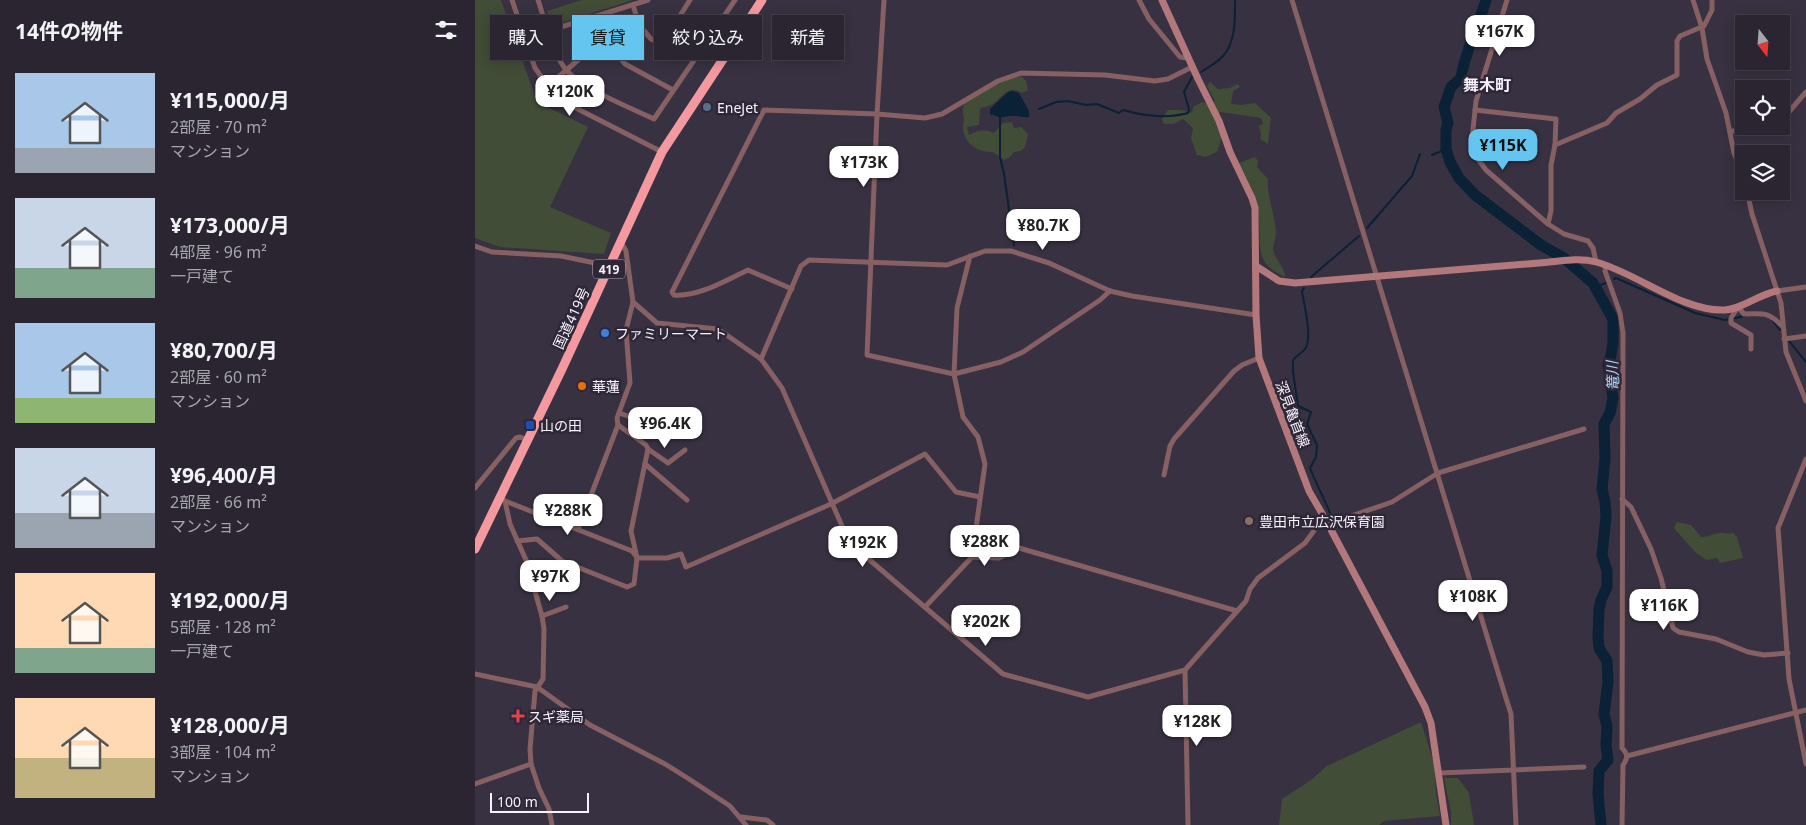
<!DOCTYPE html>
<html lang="ja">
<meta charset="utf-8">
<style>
:root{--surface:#2a2531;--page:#322d39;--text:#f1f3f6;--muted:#a5a5ab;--line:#46424d;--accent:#64c5ee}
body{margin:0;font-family:"Noto Sans","Noto Sans JP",sans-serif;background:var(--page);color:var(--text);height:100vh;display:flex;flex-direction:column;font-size:19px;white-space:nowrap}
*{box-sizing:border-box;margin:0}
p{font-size:16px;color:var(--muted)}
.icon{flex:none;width:28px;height:28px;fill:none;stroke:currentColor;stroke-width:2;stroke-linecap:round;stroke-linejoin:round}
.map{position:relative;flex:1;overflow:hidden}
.panel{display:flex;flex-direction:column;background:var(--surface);width:475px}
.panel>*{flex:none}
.top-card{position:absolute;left:15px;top:15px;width:475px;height:45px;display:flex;gap:10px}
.needle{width:32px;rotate:163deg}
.buttons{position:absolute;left:1260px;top:15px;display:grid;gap:10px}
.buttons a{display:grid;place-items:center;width:55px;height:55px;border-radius:0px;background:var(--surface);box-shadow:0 2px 12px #0003,0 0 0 1px var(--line);font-size:25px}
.scale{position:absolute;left:15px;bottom:12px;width:99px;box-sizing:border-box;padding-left:5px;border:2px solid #f6f1fc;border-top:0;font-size:14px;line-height:18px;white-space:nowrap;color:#f6f1fc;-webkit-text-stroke:4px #2e2737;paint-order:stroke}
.price{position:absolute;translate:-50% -42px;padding:0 11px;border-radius:10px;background:#fff;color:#222;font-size:16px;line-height:32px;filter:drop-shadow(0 1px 2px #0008)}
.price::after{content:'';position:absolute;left:50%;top:30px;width:15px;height:11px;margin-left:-8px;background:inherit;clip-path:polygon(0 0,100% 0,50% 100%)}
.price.selected{background:var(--accent);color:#111}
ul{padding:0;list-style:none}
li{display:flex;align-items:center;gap:15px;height:125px;padding:0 15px}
li span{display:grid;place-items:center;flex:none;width:140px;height:100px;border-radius:0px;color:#555}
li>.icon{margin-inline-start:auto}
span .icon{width:60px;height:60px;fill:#fffc;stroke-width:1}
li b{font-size:21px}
h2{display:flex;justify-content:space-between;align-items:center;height:60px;padding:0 15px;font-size:21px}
.chip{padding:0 18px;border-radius:0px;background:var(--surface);box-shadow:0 2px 12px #0003,0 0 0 1px var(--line);font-size:18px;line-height:45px}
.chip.selected{background:var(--accent);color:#111}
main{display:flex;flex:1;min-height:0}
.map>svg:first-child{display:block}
</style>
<main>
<section class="panel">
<h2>14件の物件<svg class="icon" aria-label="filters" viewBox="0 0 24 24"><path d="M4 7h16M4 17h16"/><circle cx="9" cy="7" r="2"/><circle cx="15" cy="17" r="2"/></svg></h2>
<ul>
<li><span style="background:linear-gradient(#a9c7e8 75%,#9aa5b1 0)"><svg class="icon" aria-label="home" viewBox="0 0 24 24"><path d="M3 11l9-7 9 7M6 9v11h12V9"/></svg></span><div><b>¥115,000/月</b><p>2部屋 · 70 m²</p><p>マンション</p></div></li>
<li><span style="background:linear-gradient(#c9d6e8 70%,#7fa58c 0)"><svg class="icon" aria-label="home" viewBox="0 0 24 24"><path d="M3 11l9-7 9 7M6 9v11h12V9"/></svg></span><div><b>¥173,000/月</b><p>4部屋 · 96 m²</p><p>一戸建て</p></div></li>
<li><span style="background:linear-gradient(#a9c7e8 75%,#8fb573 0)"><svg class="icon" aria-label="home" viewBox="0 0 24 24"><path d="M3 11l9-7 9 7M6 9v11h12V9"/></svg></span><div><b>¥80,700/月</b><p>2部屋 · 60 m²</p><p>マンション</p></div></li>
<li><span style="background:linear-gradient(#c9d6e8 65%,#9aa5b1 0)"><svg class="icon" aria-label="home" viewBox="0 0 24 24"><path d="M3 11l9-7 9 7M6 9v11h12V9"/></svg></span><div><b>¥96,400/月</b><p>2部屋 · 66 m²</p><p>マンション</p></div></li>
<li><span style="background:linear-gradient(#ffd9b3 75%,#7fa58c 0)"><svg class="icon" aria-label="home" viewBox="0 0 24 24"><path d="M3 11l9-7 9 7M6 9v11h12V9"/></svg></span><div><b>¥192,000/月</b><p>5部屋 · 128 m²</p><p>一戸建て</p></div></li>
<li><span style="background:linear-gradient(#ffd9b3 60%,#c2b280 0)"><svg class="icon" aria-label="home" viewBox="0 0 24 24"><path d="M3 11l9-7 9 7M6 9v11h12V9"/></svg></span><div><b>¥128,000/月</b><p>3部屋 · 104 m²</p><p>マンション</p></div></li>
</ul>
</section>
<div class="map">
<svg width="1331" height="825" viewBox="0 0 1331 825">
<rect width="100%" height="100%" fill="#383141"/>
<g fill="#414d37">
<path d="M0,0H26L62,102L113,127L75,207L136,233L129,254L25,247L0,238Z"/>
<path d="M107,0H158L76,26L72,11Z"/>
<path d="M546,76L551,81L553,90L547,93C531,83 526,101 514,106C511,107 508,107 505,108L504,125L492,127L494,135C503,130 510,129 519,133L528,123L537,122L539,128L546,127L553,134L550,147L546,151L539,152L535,157L529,160L518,152C503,153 488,143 488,127C488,124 489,122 489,119C488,113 487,110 489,104L527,81Z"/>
<path d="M735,82L743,89L755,88L763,84L765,87L758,91L756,104L766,105L780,103L796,118L793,144L785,139L786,135L784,126L788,124L786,118L746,112L740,115L747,137L742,152L731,157L722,155L716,138L718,128L708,119L698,124H689L687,119L693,110H706L717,113L718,107L727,102L732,104L740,101L732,86Z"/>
<path d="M780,157L783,161L782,167L793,179C791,194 801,217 801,234C801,239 798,244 798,249C800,260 810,267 810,277C775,262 788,240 783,210C781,193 771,178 764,163Z"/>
<path d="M1202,522L1216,525L1226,537C1233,537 1238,534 1244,533C1249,532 1253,535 1258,533L1262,537L1268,558L1245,563L1242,558L1231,560L1220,552L1199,528Z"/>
<path d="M946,722L959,763L961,793L965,816L909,821L904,825H804L807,799L836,780L852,766Z"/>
<path d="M969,778H983L994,793L999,825H976V812Z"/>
</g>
<path fill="#0a2136" d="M538,91L544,93L554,111V117C550,118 546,116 541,116C530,114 531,121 515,114V109L533,92Z"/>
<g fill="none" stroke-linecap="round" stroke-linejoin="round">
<g stroke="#0a2136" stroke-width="2">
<path d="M726,72C734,67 743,62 749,55C761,40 760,18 760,0"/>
<path d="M564,109L581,102L593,101L611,105L622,104L644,113L648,110C669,116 691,119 713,113L714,109L709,92L717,77"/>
<path d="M525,116V157L529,174L539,245"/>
<path d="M957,155L971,149"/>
<path d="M892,228L937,176L945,154"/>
<path d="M836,277L884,236"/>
<path d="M1139,279L1141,278L1220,313L1250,320L1270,316"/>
<path d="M1118,283L1125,285L1131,283"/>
<path d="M829,288L827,291C829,306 838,337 830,349C826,354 821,356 818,360V372L823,406L836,412L832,424L842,445L841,457L835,468C841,484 850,499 856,516"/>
<path d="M1297,320L1305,330"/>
<path d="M1314,341L1331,362"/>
</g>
<path stroke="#0a2136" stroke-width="11" d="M1011,0C1003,27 990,51 986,78L976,87L969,107L973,123L971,130V149L975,162L984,178L1000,195L1066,245L1089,258L1118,283L1138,319V343L1135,361L1133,364L1138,398L1135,413L1129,424L1130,459L1127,489L1130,502L1131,517L1127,555L1132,571V587L1126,600L1124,609L1123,637L1124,648L1132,661L1133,682L1129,714L1132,726L1131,745L1133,760L1124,771L1123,794L1126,825"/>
<g stroke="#866062" stroke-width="5">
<path d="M37,0L60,68L73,86L91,103L187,152"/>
<path d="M63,0C71,23 76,52 92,71C108,89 156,108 179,119L260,0"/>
<path d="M409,0L402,114L392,355L479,374L526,362L548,352L625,300L635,291"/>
<path d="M664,0L674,19L705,57L713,58"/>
<path d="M817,0L1030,695L1036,714L1041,825"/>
<path d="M1032,0L1001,101L997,139L1000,155L1011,170L1073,224L1089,234L1113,241L1118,248L1121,262"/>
<path d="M1218,0L1227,28L1232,59L1251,113L1259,153L1269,177"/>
<path d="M158,5L164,25L176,39L219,60"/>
<path d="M123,16L132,42L150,64L198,90"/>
<path d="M73,31L173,0"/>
<path d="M187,44L215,0"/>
<path d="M73,86L110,54L132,42"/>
<path d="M1000,110L1081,119L1080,145L1076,165V211L1073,224"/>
<path d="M1306,119L1313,113L1331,92"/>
<path d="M1255,132L1277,126"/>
<path d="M1080,145L1132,123L1141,113L1165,99L1182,85L1202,75V41L1205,36L1229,26L1237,10V0"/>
<path d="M1272,191L1277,214L1306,303L1311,352L1331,401"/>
<path d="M0,246L17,252L86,256L135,266"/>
<path d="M1131,266L1130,271L1145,313L1148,333L1147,748C1153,754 1153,758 1148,765L1147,825"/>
<path d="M317,289L273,270C251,280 224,297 199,295L197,292L289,110L402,114L450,118L467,114L523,81L546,73L630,75L680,81L693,79L717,67"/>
<path d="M1302,291L1331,287"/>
<path d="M158,302L182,323L243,329L286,359L307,388L370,533L383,550L528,674L613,697L710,670L771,601L775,589L783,578L830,543L849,517"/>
<path d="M1309,339L1331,336"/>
<path d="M1276,349V335L1256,323V318L1263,307L1269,314C1288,314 1292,311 1306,325"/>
<path d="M286,359L326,266L334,260L472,265L510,251H536L574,263L635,291L657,296L781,315"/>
<path d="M144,413L168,421L193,414"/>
<path d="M173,449L193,463L210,450"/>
<path d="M1331,459L1303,528L1314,679L1331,764"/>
<path d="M170,464L212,500"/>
<path d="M689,475L695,446L699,439L759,371L767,365L784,358"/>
<path d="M0,488L41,438L45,437L52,440"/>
<path d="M25,497L30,501L35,524L51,560L67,616L69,629L68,679L60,691L55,749L56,764L64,788L74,809L77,825"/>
<path d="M1147,499L1156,507L1176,549L1186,578L1198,628L1204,632L1241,639L1273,652L1289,655L1313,653"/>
<path d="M30,501L157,551L161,556"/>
<path d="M853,524L917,502L963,473L1109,429"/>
<path d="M103,529L143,425"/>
<path d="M42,541L62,539L87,561L152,587L159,584L162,558L156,531L173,449L171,445L143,425L142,418L155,383L151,330L158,302L151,251L146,242"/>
<path d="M497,557L524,558L544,548L762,611"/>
<path d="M162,558H192L206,554L211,567L356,504L450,454L481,492L505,497"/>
<path d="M450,607L497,557L510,464L503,437L488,417L479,374L482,308L495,256"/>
<path d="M67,616L91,607"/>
<path d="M710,670L713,825"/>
<path d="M0,674L62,687L115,725L190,764L214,779L255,806L271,825"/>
<path d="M1152,756L1331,710"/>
<path d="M964,773L1109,767"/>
<path d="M0,784L56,764"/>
<path d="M266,817L292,820L298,825"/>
</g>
<g stroke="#b3787c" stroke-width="7">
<path d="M687,0L723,79L744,121L755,152L777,198L780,208L781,315L784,358L834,491L853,524L950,707L956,723L971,825"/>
<path d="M781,266L804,281L820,283L1064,263C1082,262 1103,257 1121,262C1162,273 1206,311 1249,310C1266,310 1284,294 1302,291"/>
</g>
<path stroke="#f599a0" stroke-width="9" d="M0,549L87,369L187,152L287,0"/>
</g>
<circle fill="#5c6f8a" stroke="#2e2737" stroke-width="2" cx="232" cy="107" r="5"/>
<circle fill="#3f7fe0" stroke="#2e2737" stroke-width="2" cx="130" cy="333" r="5"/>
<circle fill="#e8710a" stroke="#2e2737" stroke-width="2" cx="107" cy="386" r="5"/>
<rect fill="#1a4fb4" stroke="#2e2737" stroke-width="2" x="50" y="420" width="10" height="10" rx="2.5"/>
<circle fill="#8d6e63" stroke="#2e2737" stroke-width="2" cx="774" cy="521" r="5"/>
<path fill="#e0444e" stroke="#2e2737" stroke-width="2" d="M40.5 708.5h5v5h5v5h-5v5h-5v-5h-5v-5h5z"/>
<g text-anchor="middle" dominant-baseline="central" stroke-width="5" stroke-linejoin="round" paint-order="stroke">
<rect fill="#2e2737" stroke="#bab4c1" stroke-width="1" x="118" y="259.5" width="32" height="19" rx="4"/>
<g font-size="12" font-weight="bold" fill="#f6f1fc">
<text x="134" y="269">419</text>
</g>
<g font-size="14" fill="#f6f1fc" stroke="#2e2737" text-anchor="start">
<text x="242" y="107">EneJet</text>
<text x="140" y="333">ファミリーマート</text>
<text x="117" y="386">華蓮</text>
<text x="65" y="425">山の田</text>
<text x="784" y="521">豊田市立広沢保育園</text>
<text x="53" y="716">スギ薬局</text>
</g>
<g font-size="14" fill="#f6f1fc" stroke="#2e2737">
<text transform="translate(96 318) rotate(-65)">国道419号</text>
<text transform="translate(818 414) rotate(69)">深見亀首線</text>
</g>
<g font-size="15" font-style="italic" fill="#b0d3f9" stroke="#2e2737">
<text transform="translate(1137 376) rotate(-92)">篭川</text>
</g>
<g font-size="16" font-weight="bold" fill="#f6f1fc" stroke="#2e2737">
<text x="1012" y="85">舞木町</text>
</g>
</g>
</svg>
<div class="buttons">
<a><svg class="needle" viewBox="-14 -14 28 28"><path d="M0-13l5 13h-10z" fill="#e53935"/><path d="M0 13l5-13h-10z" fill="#a5a5ab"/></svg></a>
<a><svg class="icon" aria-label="locate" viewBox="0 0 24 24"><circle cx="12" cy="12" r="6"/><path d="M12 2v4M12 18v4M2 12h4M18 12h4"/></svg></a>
<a><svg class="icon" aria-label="layers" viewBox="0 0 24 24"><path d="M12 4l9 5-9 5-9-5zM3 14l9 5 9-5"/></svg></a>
</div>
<div class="scale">100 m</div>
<b class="price" style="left:1025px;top:57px">¥167K</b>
<b class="price" style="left:95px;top:117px">¥120K</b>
<b class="price selected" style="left:1028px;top:171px">¥115K</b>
<b class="price" style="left:389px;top:188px">¥173K</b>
<b class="price" style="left:568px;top:251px">¥80.7K</b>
<b class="price" style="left:190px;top:449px">¥96.4K</b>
<b class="price" style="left:93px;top:536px">¥288K</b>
<b class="price" style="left:510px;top:567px">¥288K</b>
<b class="price" style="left:388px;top:568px">¥192K</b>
<b class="price" style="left:75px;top:602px">¥97K</b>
<b class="price" style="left:998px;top:622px">¥108K</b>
<b class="price" style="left:1189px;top:631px">¥116K</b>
<b class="price" style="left:511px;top:647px">¥202K</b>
<b class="price" style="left:722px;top:747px">¥128K</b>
<div class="top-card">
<a class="chip">購入</a>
<a class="chip selected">賃貸</a>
<a class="chip">絞り込み</a>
<a class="chip">新着</a>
</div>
</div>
</main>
